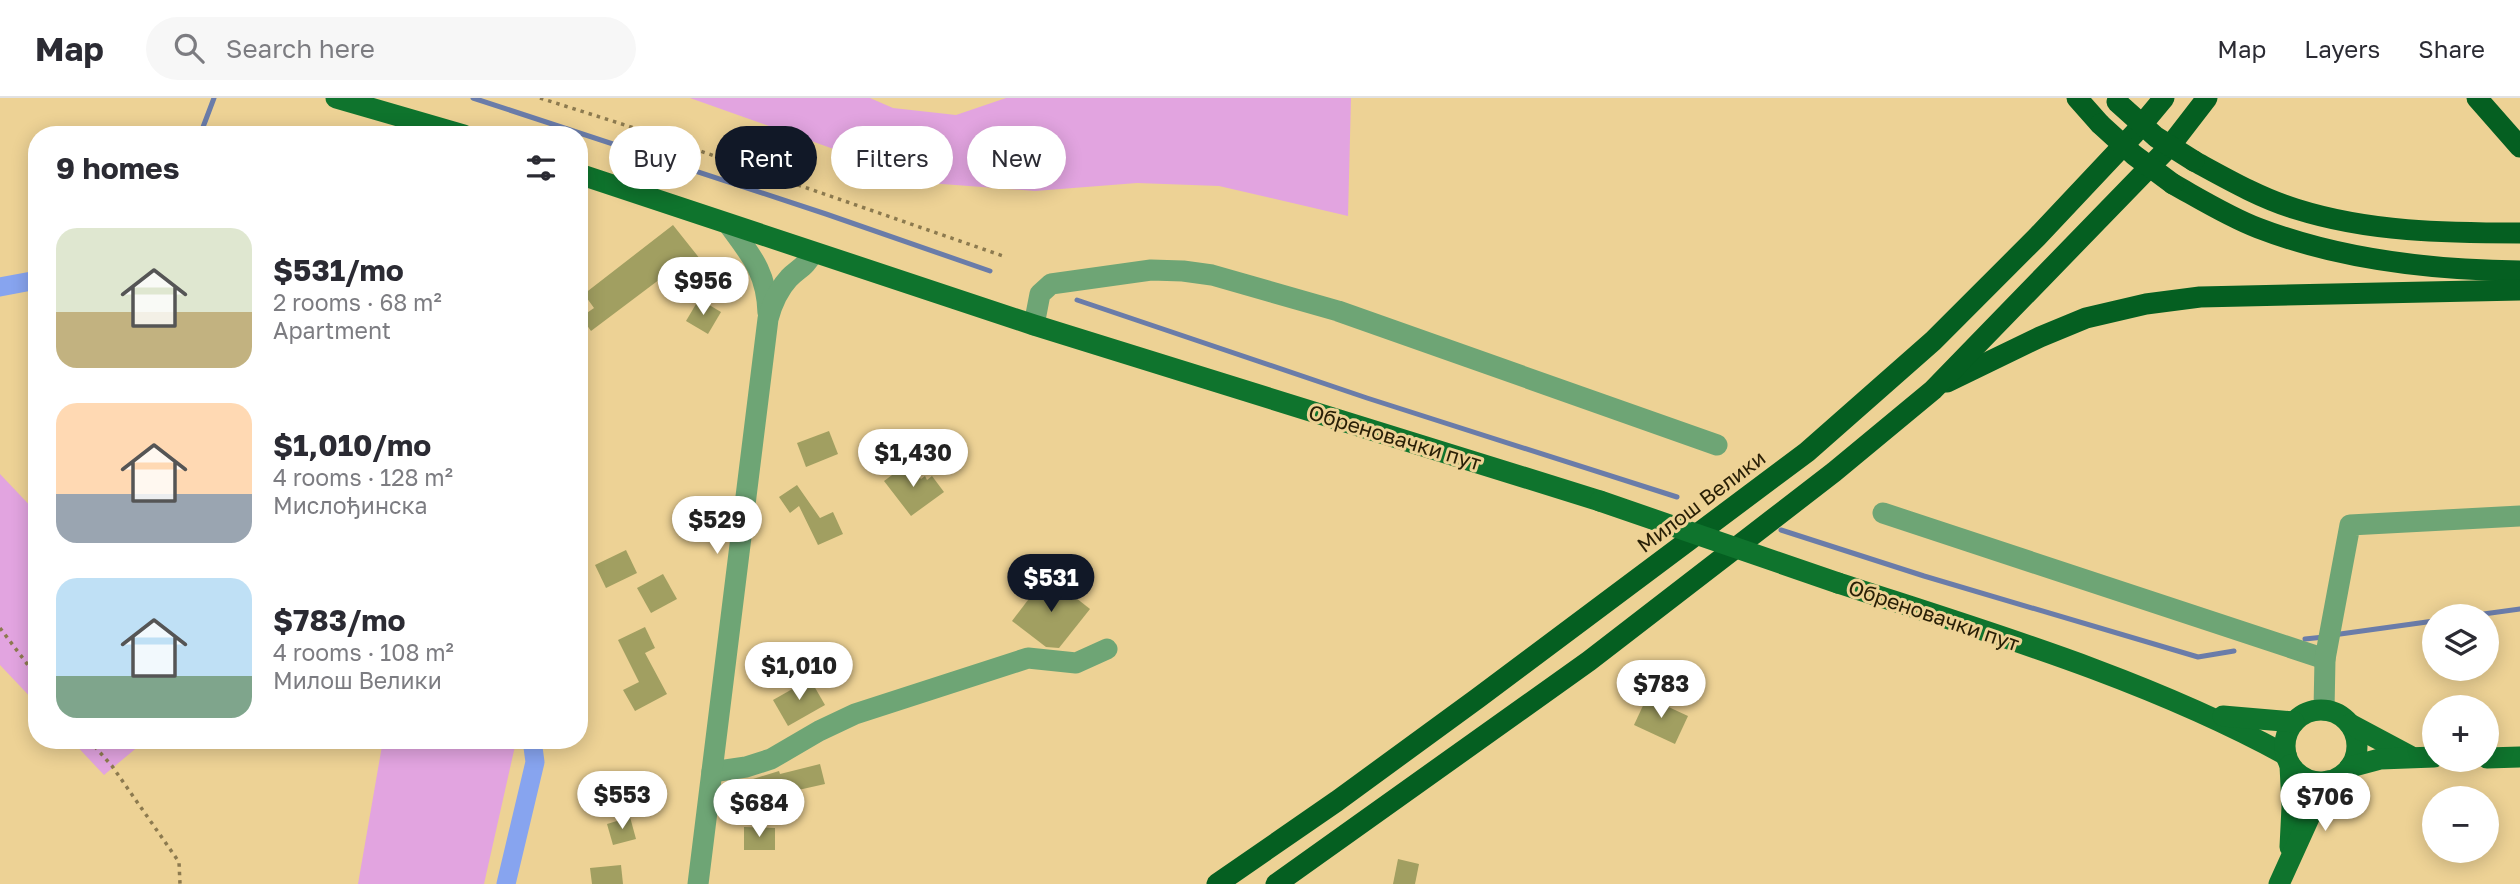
<!DOCTYPE html>
<meta charset="utf-8">
<style>
:root{--surface:#fff;--page:#f7f7f7;--text:#2b2b33;--muted:#7c7c81;--line:#e1e1e2;--accent:#111827}
body{margin:0;font-family:"Golos Text",sans-serif;background:var(--page);color:var(--text);height:100vh;display:flex;flex-direction:column;font-size:26px;white-space:nowrap}
*{box-sizing:border-box;margin:0}
p{font-size:23px;color:var(--muted)}
.icon{flex:none;width:38px;height:38px;fill:none;stroke:currentColor;stroke-width:2;stroke-linecap:round;stroke-linejoin:round}
.map{position:relative;flex:1;overflow:hidden}
.side{position:absolute;left:28px;top:28px;width:560px;height:623px;display:flex;flex-direction:column;background:var(--surface);border-radius:28px;box-shadow:0 4px 18px #0003}
.side>*{flex:none}
.guide{position:absolute;left:609px;top:28px;width:665px;height:63px;display:flex;gap:14px}
.buttons{position:absolute;left:2422px;top:506px;display:grid;gap:14px}
.buttons a{display:grid;place-items:center;width:77px;height:77px;border-radius:50%;background:var(--surface);box-shadow:0 4px 18px #0003;font-size:35px}
.price{position:absolute;translate:-50% -60px;padding:0 16px;border-radius:24px;background:#fff;color:#222;font-size:23px;line-height:46px;filter:drop-shadow(0 2px 4px #0008)}
.price::after{content:'';position:absolute;left:50%;top:42px;width:21px;height:16px;margin-left:-10px;background:inherit;clip-path:polygon(0 0,100% 0,50% 100%)}
.price.current{background:var(--accent);color:#fff}
ul{padding:0;list-style:none}
li{display:flex;align-items:center;gap:21px;height:175px;padding:0 28px}
li span{display:grid;place-items:center;flex:none;width:196px;height:140px;border-radius:21px;color:#555}
li>.icon{margin-inline-start:auto}
span .icon{width:84px;height:84px;fill:#fffc;stroke-width:1}
li b{font-size:30px}
h2{display:flex;justify-content:space-between;align-items:center;height:84px;padding:0 28px;font-size:30px}
.tag{padding:0 24px;border-radius:32px;background:var(--surface);box-shadow:0 4px 18px #0003;font-size:24px;line-height:63px}
.tag.current{background:var(--accent);color:#fff}
header{display:flex;align-items:center;gap:42px;box-sizing:border-box;height:98px;padding:0 35px;background:var(--surface);border-bottom:2px solid var(--line)}
header strong{font-size:33px}
nav{display:flex;gap:38px;margin-inline-start:auto;font-size:24px}
.search{width:490px;height:63px;background:var(--page);display:flex;align-items:center;gap:18px;box-sizing:border-box;padding:0 24px;border-radius:38px;color:var(--muted);font-size:26px}
.map>svg:first-child{display:block}
</style>
<header>
<strong>Map</strong>
<div class="search"><svg class="icon" aria-label="search" viewBox="0 0 24 24"><circle cx="10" cy="10" r="6"/><path d="M15 15l6 6"/></svg>Search here</div>
<nav><a>Map</a><a>Layers</a><a>Share</a></nav>
</header>
<div class="map">
<svg width="2520" height="786" viewBox="0 0 2520 786">
<rect width="100%" height="100%" fill="#edd295"/>
<g fill="#e2a4e0">
<path d="M690,0H870L893,10L956,17L1006,0H1351L1348,118L1219,88L1137,85L1035,93L929,85Z"/>
<path d="M0,376L37,415V606L0,567Z"/>
<path d="M71,642H146L104,677Z"/>
<path d="M383,642H513L515,648L484,786H358Z"/>
</g>
<g fill="none" stroke-linecap="round" stroke-linejoin="round">
<g stroke="#6a7ca9" stroke-width="5">
<path d="M473,0L826,116L990,173"/>
<path d="M200,37L214,0"/>
<path d="M1077,202L1367,300L1677,399"/>
<path d="M1781,432L1924,478L2198,559L2234,553"/>
<path d="M2469,518L2520,511"/>
<path d="M2333,537L2434,523"/>
<path d="M2305,541L2324,539"/>
</g>
<g stroke="#87a4ef" stroke-width="19">
<path d="M0,189L37,182"/>
<path d="M506,786L535,664L532,642"/>
</g>
</g>
<g fill="#a19f61">
<path d="M673,127L712,176L693,191L676,169L591,233L581,219L594,210L584,196Z"/>
<path d="M699,201L721,214L708,236L686,223Z"/>
<path d="M829,333L838,356L806,369L797,345Z"/>
<path d="M908,365L921,381L925,378L927,382L932,378L944,394L911,418L884,383Z"/>
<path d="M797,387L820,420L833,414L843,436L818,447L799,408L790,415L779,399Z"/>
<path d="M626,452L637,475L606,490L595,467Z"/>
<path d="M663,476L677,501L651,515L637,490Z"/>
<path d="M1047,477L1090,511L1059,550L1046,549L1012,523Z"/>
<path d="M645,529L655,550L645,555L667,596L635,613L623,592L639,584L618,542Z"/>
<path d="M810,581L825,607L788,628L773,602Z"/>
<path d="M1647,599L1688,618L1675,646L1634,627Z"/>
<path d="M820,666L825,686L785,695L786,698L760,705L753,681L779,673L780,676Z"/>
<path d="M630,719L636,741L613,747L607,726Z"/>
<path d="M744,729L775,730V752H744Z"/>
<path d="M1398,761L1419,766L1415,786H1393Z"/>
<path d="M621,767L623,786H592L590,770Z"/>
</g>
<g fill="none" stroke-linecap="round" stroke-linejoin="round">
<g stroke="#8c7a4f" stroke-width="3.5" stroke-dasharray="3.5 5" stroke-linecap="butt">
<path d="M540,0L628,28L1006,159"/>
<path d="M0,530L37,579"/>
<path d="M89,642L112,668L179,764L180,786"/>
</g>
<g stroke="#6ea575" stroke-width="21">
<path d="M729,127C751,157 767,175 768,215"/>
<path d="M1034,227L1040,196L1051,186L1151,172L1183,173L1212,177L1338,213L1717,347"/>
<path d="M1883,415L2325,561"/>
<path d="M2324,612L2325,561L2350,427L2520,418"/>
<path d="M712,674L746,669L771,661L819,633L855,616L1028,560L1076,565L1107,551"/>
<path d="M698,786L768,221C772,206 778,192 789,180C799,170 806,169 812,155"/>
</g>
<g stroke="#0f742d" stroke-width="21">
<path d="M336,0L464,37"/>
<path d="M579,76L1034,227L1600,403"/>
<path d="M1838,485C1988,534 2147,581 2286,657"/>
<circle cx="2321" cy="648" r="36"/>
<path d="M2223,618L2294,624"/>
<path d="M2350,626L2410,658"/>
<path d="M2487,660L2520,659"/>
<path d="M2350,669L2380,661L2434,659"/>
<path d="M2290,749L2292,709L2290,667"/>
<path d="M2279,786L2319,698L2328,683"/>
</g>
<g stroke="#055f21" stroke-width="21">
<path d="M2077,0L2100,26"/>
<path d="M2477,0L2520,49"/>
<path d="M2194,63C2227,81 2260,100 2296,111C2369,134 2445,135 2520,135"/>
<path d="M2173,86C2200,101 2229,119 2258,130C2341,162 2431,172 2520,173"/>
<path d="M1947,284L2040,239L2086,220L2146,206L2200,199L2520,192"/>
<path d="M1217,786L1337,703L1478,600L1807,354L1933,243L2037,139L2134,36L2164,0"/>
<path d="M1276,786L1589,563L1834,374L1933,292L2170,48L2207,0"/>
</g>
<path stroke="#0f742d" stroke-width="21" d="M1600,403L1838,485"/>
<g stroke="#055f21" stroke-width="21">
<path d="M2117,4L2156,39L2194,63"/>
<path d="M2100,26L2134,57L2173,86"/>
</g>
</g>
<g text-anchor="middle" dominant-baseline="central" stroke-width="6" stroke-linejoin="round" paint-order="stroke">
<g font-size="21" fill="#281f06" stroke="#edd295">
<text transform="translate(1395 339) rotate(17)">Обреновачки пут</text>
<text transform="translate(1701 403) rotate(-37)">Милош Велики</text>
<text transform="translate(1934 517) rotate(19)">Обреновачки пут</text>
</g>
</g>
</svg>
<div class="buttons">
<a><svg class="icon" aria-label="layers" viewBox="0 0 24 24"><path d="M12 4l9 5-9 5-9-5zM3 14l9 5 9-5"/></svg></a>
<a>+</a>
<a>−</a>
</div>
<b class="price" style="left:703px;top:219px">$956</b>
<b class="price" style="left:913px;top:391px">$1,430</b>
<b class="price" style="left:717px;top:458px">$529</b>
<b class="price current" style="left:1051px;top:516px">$531</b>
<b class="price" style="left:799px;top:604px">$1,010</b>
<b class="price" style="left:1661px;top:622px">$783</b>
<b class="price" style="left:622px;top:733px">$553</b>
<b class="price" style="left:2325px;top:735px">$706</b>
<b class="price" style="left:759px;top:741px">$684</b>
<div class="guide">
<a class="tag">Buy</a>
<a class="tag current">Rent</a>
<a class="tag">Filters</a>
<a class="tag">New</a>
</div>
<section class="side">
<h2>9 homes<svg class="icon" aria-label="filters" viewBox="0 0 24 24"><path d="M4 7h16M4 17h16"/><circle cx="9" cy="7" r="2"/><circle cx="15" cy="17" r="2"/></svg></h2>
<ul>
<li><span style="background:linear-gradient(#dfe7d0 60%,#c2b280 0)"><svg class="icon" aria-label="home" viewBox="0 0 24 24"><path d="M3 11l9-7 9 7M6 9v11h12V9"/></svg></span><div><b>$531/mo</b><p>2 rooms · 68 m²</p><p>Apartment</p></div></li>
<li><span style="background:linear-gradient(#ffd9b3 65%,#9aa5b1 0)"><svg class="icon" aria-label="home" viewBox="0 0 24 24"><path d="M3 11l9-7 9 7M6 9v11h12V9"/></svg></span><div><b>$1,010/mo</b><p>4 rooms · 128 m²</p><p>Мислођинска</p></div></li>
<li><span style="background:linear-gradient(#bfe0f5 70%,#7fa58c 0)"><svg class="icon" aria-label="home" viewBox="0 0 24 24"><path d="M3 11l9-7 9 7M6 9v11h12V9"/></svg></span><div><b>$783/mo</b><p>4 rooms · 108 m²</p><p>Милош Велики</p></div></li>
</ul>
</section>
</div>
